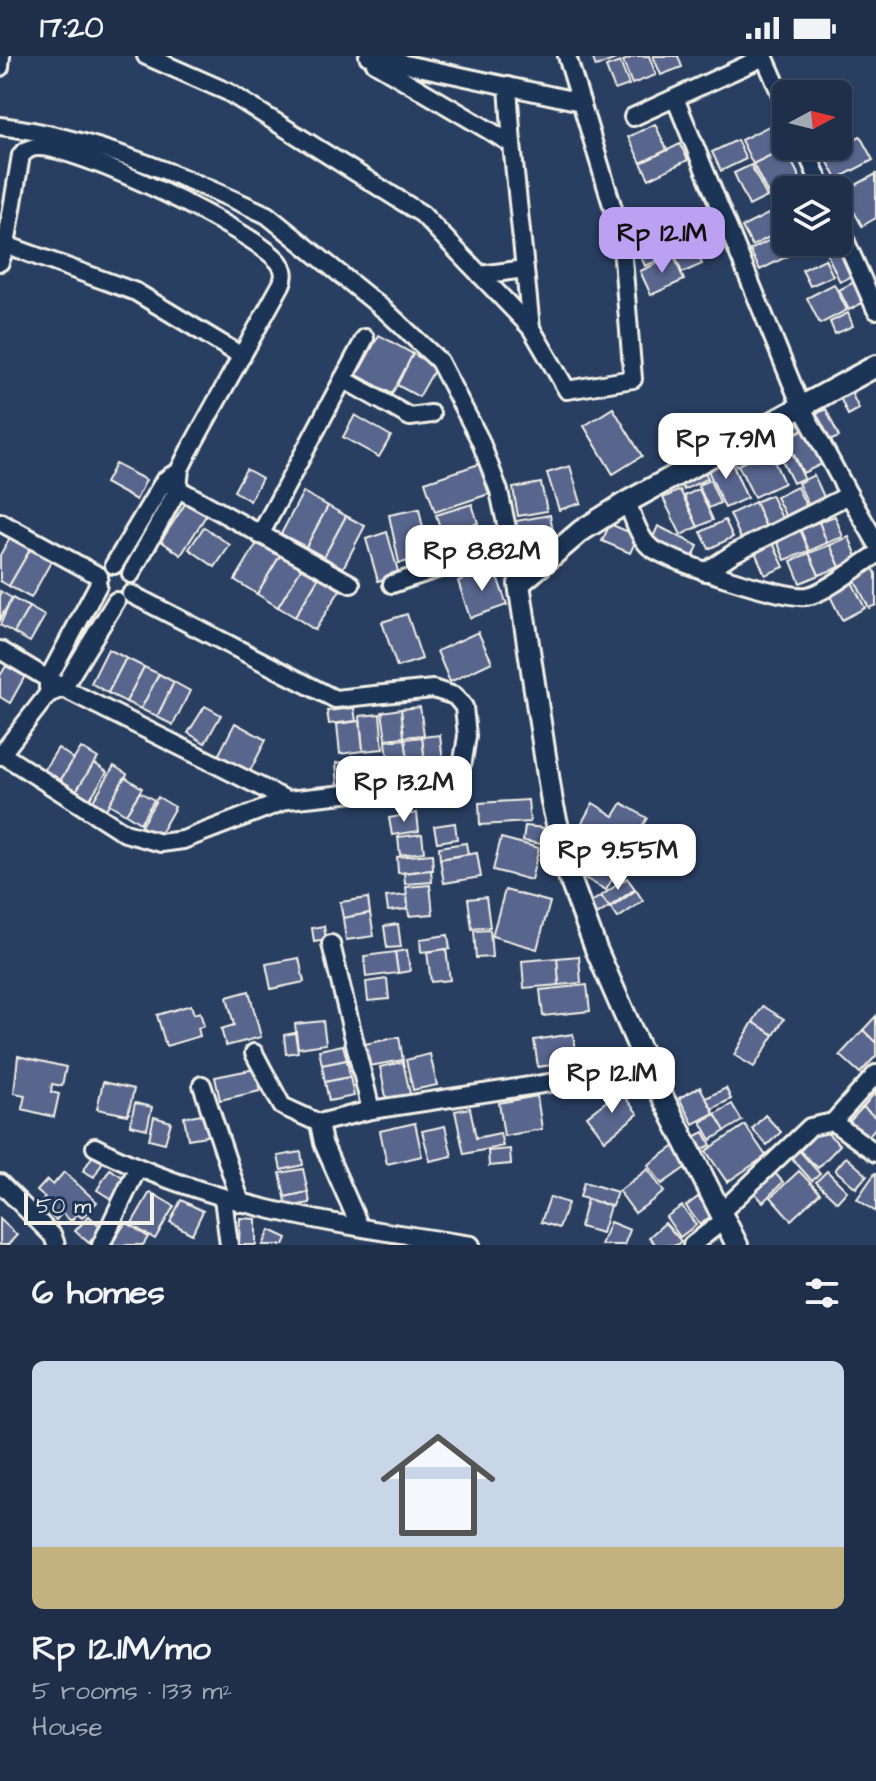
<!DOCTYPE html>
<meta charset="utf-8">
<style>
:root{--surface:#1f2f4a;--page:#2c3b54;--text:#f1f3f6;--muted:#a1a9b5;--line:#3c4a62;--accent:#bca0f2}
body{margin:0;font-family:"Architects Daughter",sans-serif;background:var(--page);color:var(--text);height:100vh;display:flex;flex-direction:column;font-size:30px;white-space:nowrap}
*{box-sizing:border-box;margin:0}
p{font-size:26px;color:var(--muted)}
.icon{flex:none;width:44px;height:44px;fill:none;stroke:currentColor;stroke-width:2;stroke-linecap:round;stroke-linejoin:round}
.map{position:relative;height:1189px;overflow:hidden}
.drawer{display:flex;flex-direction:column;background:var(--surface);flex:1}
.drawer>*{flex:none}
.needle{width:52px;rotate:83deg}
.buttons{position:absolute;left:772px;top:24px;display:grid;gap:16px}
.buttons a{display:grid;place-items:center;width:80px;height:80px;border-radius:12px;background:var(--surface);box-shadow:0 2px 6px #0004,0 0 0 2px var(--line);font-size:40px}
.scale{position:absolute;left:24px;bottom:20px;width:130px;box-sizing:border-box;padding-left:8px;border:4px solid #f4f1e8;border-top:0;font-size:22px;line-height:28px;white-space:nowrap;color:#f4f1e8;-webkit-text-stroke:6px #1d3557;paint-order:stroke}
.price{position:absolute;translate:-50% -68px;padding:0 18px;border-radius:16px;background:#fff;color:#222;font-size:26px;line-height:52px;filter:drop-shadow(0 2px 4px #0008)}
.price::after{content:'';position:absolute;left:50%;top:48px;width:24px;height:18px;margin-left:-12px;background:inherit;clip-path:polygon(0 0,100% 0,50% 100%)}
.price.on{background:var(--accent);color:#111}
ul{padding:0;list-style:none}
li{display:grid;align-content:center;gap:16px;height:424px;padding:0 32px}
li+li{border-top:2px solid var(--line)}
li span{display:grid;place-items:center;height:248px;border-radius:12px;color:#555}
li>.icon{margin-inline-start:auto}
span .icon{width:144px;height:144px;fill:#fffc;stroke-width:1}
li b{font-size:34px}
h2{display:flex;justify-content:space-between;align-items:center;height:96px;padding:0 32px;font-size:34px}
.status{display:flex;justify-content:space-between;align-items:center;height:56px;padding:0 40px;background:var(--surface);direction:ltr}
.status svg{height:22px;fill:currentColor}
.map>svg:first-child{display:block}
</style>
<div class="status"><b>17:20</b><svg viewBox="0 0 49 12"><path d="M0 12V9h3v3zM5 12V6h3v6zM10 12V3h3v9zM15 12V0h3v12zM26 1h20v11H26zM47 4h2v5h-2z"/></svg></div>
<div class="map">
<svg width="876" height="1189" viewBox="0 0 876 1189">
<rect width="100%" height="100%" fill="#293f62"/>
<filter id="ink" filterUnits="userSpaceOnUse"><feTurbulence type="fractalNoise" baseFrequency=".0125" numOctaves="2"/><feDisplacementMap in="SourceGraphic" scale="16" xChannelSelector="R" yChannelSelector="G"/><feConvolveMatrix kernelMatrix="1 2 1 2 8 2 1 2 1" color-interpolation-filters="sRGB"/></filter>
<g filter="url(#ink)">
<g fill="#58658d" stroke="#f4f1e8" stroke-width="2">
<path d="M592,0H615L616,3L596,11Z"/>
<path d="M635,0H649L656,19L632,28L623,5Z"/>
<path d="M653,0H678L682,11L661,19Z"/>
<path d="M620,6L629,29L615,34L606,11Z"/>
<path d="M786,63L788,90L785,92L773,68Z"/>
<path d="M655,68L667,94L641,107L628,81Z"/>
<path d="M773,68L785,92L753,108L741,84Z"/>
<path d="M860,80L873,104L837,123L824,99Z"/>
<path d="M737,84L746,103L721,115L712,96Z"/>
<path d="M680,88L688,104L649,123L641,107Z"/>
<path d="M785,92L802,126L770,142L753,108Z"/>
<path d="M751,109L767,141L749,150L734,117Z"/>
<path d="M876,118V162L862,170L843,136Z"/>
<path d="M786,134V162L781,164L770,142Z"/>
<path d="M772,156L781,175L752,190L742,171Z"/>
<path d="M685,168L702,208L682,217L665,176Z"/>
<path d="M665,176L674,198L645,210L636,189Z"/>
<path d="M784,177L794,197L760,214L750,194Z"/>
<path d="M842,188L857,218L840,226L826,196Z"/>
<path d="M674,200L684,224L651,239L640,215Z"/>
<path d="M825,203L833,220L810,230L802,214Z"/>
<path d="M854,226L864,246L849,254L839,234Z"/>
<path d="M834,228L847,254L820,268L807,242Z"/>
<path d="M848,257L853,270L835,278L830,266Z"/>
<path d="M379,279L413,298L392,338L357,319Z"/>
<path d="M413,298L436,311L419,341L397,329Z"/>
<path d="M849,332L859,353L848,359L838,337Z"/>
<path d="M613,352L642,400L613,418L584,370Z"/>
<path d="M826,353L839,381L822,388L810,361Z"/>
<path d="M355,359L391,380L379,401L343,381Z"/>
<path d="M802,362L807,371L777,386L772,377Z"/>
<path d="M805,373L822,408L803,417L786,382Z"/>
<path d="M763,381L769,394L736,410L730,397Z"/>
<path d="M788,389L804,422L793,427L777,394Z"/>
<path d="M769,394L784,427L754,441L738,409Z"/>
<path d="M728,398L747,442L725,452L705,408Z"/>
<path d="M115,408L146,424L136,444L105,427Z"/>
<path d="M479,408L489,438L435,456L425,426Z"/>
<path d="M570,410L581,447L559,454L547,417Z"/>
<path d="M703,412L708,422L684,434L679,424Z"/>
<path d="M246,413L262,422L250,445L234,435Z"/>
<path d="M814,419L825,443L809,450L798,427Z"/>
<path d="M710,424L720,447L709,452L698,429Z"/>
<path d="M541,427L547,455L518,460L513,432Z"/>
<path d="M797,431L809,455L788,465L776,441Z"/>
<path d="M699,433L713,464L698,471L684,440Z"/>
<path d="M680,434L698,471L681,479L663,442Z"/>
<path d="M303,436L328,450L306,491L281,478Z"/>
<path d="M771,439L784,466L767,474L755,446Z"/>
<path d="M187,445L207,458L181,499L161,485Z"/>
<path d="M755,446L767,474L742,485L730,458Z"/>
<path d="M472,448L478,467L442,478L436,459Z"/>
<path d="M328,450L346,460L324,501L306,491Z"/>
<path d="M419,453L429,501L399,507L389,459Z"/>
<path d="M550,459L554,481L520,487L516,465Z"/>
<path d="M346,460L365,470L343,512L324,501Z"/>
<path d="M835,460L843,481L827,487L819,466Z"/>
<path d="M725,464L733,481L709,493L701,476Z"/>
<path d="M819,466L827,487L809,495L800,473Z"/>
<path d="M610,468L638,480L630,497L602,485Z"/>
<path d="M658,470L698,490L690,508L650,488Z"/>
<path d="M204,471L230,489L215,511L189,493Z"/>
<path d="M800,473L809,495L785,504L776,483Z"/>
<path d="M387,476L399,519L378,525L366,483Z"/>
<path d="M11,480L31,492L9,530L0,525V499Z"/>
<path d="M462,481L468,500L437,509L431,491Z"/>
<path d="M849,481L858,503L840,511L830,489Z"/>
<path d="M259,484L281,498L257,538L235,524Z"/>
<path d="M773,487L784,511L765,519L755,496Z"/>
<path d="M830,489L840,511L819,519L809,497Z"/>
<path d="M31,492L52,504L31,542L9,530Z"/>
<path d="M809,497L819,519L800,527L791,505Z"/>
<path d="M281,498L302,511L278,551L257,538Z"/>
<path d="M872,509L876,518V549L869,552L852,519Z"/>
<path d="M302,511L319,521L295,561L278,551Z"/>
<path d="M494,512L507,549L470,562L458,525Z"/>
<path d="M849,520L865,552L842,564L826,532Z"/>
<path d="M319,521L340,534L315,574L295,561Z"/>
<path d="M0,535L12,542L0,563Z"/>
<path d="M12,542L29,551L14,577L0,569Z"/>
<path d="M29,551L45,560L30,586L14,577Z"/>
<path d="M407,558L422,603L397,611L382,566Z"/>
<path d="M478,576L492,606L450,626L437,595Z"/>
<path d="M108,593L126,602L108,637L91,627Z"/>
<path d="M126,602L144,611L126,646L108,637Z"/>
<path d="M6,610L25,620L10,647L0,641V620Z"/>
<path d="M144,611L159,618L141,653L126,646Z"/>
<path d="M159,618L174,626L157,661L141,653Z"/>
<path d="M174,626L190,635L173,669L157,661Z"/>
<path d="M205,650L221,659L205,687L188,677Z"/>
<path d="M420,651L424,679L404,681L401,653Z"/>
<path d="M354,652L356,665L329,668L327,655Z"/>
<path d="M401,653L404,681L386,683L382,656Z"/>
<path d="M380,658L383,693L363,695L360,660Z"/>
<path d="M360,665L363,695L340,698L337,668Z"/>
<path d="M235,667L266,684L249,717L218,700Z"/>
<path d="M440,679L444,715L426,717L422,681Z"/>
<path d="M422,681L426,717L410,719L405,683Z"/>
<path d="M405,683L410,719L390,721L386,685Z"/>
<path d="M58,692L74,703L60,725L44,714Z"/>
<path d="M81,692L98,702L76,735L60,725Z"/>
<path d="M370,703L372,726L338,730L336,707Z"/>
<path d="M94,707L107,716L89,744L76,735Z"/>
<path d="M114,710L127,718L106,753L93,745Z"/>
<path d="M125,721L142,732L126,758L109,748Z"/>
<path d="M140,736L154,744L140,767L126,758Z"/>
<path d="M158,741L175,751L158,781L141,770Z"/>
<path d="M528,744L530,766L480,769L479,747Z"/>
<path d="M593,747L614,760L622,747L647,762L626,797L580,770Z"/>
<path d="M417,757L419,775L392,779L389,762Z"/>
<path d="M455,767L457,783L437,786L434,770Z"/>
<path d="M525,770L544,772L542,788L523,785Z"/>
<path d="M422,778L424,796L400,799L398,781Z"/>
<path d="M501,782L539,792L531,824L493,814Z"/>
<path d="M466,787L468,798L440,803L439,791Z"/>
<path d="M585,794L618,813L606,834L572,815Z"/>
<path d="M477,797L481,821L444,827L440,803Z"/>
<path d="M432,798L433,814L398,817L397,801Z"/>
<path d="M431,814L432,826L405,828L404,817Z"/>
<path d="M627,822L635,833L609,851L601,840Z"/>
<path d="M430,829L433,858L409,860L406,831Z"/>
<path d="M505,834L550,846L537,893L492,880Z"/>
<path d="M636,834L643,845L618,862L611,852Z"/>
<path d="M407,839L408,853L388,855L386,841Z"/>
<path d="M601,840L609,851L594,861L586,849Z"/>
<path d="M486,841L490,871L472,873L468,843Z"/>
<path d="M368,842L370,857L343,862L340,846Z"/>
<path d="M370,857L374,880L346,884L343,862Z"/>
<path d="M398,868L401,891L387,892L384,870Z"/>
<path d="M324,870L326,884L314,886L312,872Z"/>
<path d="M490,874L492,901L476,902L474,875Z"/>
<path d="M448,879L450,893L421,896L420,883Z"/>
<path d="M446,893L450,924L431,926L427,896Z"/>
<path d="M407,894L410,915L398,917L395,896Z"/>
<path d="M395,896L398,917L366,921L364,900Z"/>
<path d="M579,900L581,927L559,929L557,902Z"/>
<path d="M299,902L304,926L271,933L266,908Z"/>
<path d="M557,902L559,929L524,932L522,905Z"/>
<path d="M387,923L389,943L368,945L366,926Z"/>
<path d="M587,929L590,955L543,960L540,934Z"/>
<path d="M249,935L261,981L226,990L221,973L234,969L227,941Z"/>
<path d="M191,949L194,958L200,956L204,970L198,972L200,980L166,990L157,959Z"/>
<path d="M763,950L784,963L774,979L753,966Z"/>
<path d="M876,960V987L863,974Z"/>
<path d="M323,965L326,988L298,992L295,968Z"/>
<path d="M753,966L774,979L754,1011L734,999Z"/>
<path d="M863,974L876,987V1000L860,1017L840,999Z"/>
<path d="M295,977L298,996L286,998L284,979Z"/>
<path d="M573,978L577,1005L538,1011L534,984Z"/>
<path d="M399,981L403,1004L369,1010L365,988Z"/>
<path d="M343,989L347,1004L322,1009L319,994Z"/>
<path d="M430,998L437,1029L413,1034L406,1004Z"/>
<path d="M18,1000L66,1011L62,1030L52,1028L51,1036L59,1038L54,1061L22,1053L25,1039L14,1037Z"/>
<path d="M347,1004L350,1021L325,1026L322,1009Z"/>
<path d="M403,1006L411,1042L387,1046L380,1011Z"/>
<path d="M255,1013L260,1035L220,1044L215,1021Z"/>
<path d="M350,1021L354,1040L329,1045L325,1026Z"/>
<path d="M103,1026L134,1033L128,1059L97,1053Z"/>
<path d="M700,1031L714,1057L693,1068L679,1042Z"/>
<path d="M726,1032L731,1043L712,1053L706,1042Z"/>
<path d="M620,1035L638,1058L605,1084L587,1060Z"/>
<path d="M876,1035V1062L863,1051Z"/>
<path d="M537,1040L542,1073L504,1080L499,1047Z"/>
<path d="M135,1047L152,1051L147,1073L130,1069Z"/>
<path d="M732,1048L742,1065L725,1075L715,1058Z"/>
<path d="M863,1051L876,1062V1071L867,1082L849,1066Z"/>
<path d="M470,1052L476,1082L500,1077L503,1090L464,1098L455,1055Z"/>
<path d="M208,1057L212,1079L188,1083L184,1061Z"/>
<path d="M715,1058L725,1075L711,1084L701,1066Z"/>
<path d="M765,1059L781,1076L767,1089L752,1073Z"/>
<path d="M154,1061L171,1066L165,1087L149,1083Z"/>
<path d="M415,1067L422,1100L387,1108L380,1075Z"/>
<path d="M745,1069L766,1100L727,1126L706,1095Z"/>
<path d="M445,1070L452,1100L430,1105L422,1075Z"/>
<path d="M822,1072L840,1089L818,1112L800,1095Z"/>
<path d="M704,1076L711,1089L701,1094L694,1081Z"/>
<path d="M675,1090L689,1109L662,1128L648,1109Z"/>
<path d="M797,1092L820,1118L812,1125L789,1099Z"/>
<path d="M510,1093L511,1108L489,1110L488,1095Z"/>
<path d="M301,1096L303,1109L281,1114L278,1100Z"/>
<path d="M93,1099L103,1105L94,1121L83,1115Z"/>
<path d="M846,1101L867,1119L856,1132L835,1114Z"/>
<path d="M110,1113L129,1125L116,1146L97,1134Z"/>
<path d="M303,1113L308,1136L285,1141L280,1117Z"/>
<path d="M648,1113L664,1136L635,1157L619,1135Z"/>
<path d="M799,1115L820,1137L791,1164L771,1141Z"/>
<path d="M827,1115L847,1135L837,1146L816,1126Z"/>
<path d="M64,1116L97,1146L82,1162L77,1158L71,1165L62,1157L56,1164L39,1149L45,1142L37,1135L47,1124L53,1129Z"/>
<path d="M774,1116L783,1126L763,1146L753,1135Z"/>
<path d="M875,1117H876V1156L857,1143Z"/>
<path d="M584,1126L617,1136L612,1150L580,1141Z"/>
<path d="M150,1136L174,1150L155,1183L131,1169Z"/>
<path d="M308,1136L310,1147L287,1151L285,1141Z"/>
<path d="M550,1141L568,1147L559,1172L541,1166Z"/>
<path d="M698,1141L712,1159L700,1169L686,1150Z"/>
<path d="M587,1143L610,1150L602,1177L580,1171Z"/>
<path d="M181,1144L203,1155L192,1178L170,1166Z"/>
<path d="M682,1150L696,1169L680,1181L666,1161Z"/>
<path d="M89,1160L102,1172L89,1187L75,1175Z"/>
<path d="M240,1162L256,1163V1189H239Z"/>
<path d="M0,1163L17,1179L8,1189H0Z"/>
<path d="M126,1166L148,1181L143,1189H111Z"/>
<path d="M610,1166L630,1174L624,1189H601Z"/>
<path d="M665,1167L681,1185L677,1189H656L649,1181Z"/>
<path d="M270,1174L287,1182L284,1189H263Z"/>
</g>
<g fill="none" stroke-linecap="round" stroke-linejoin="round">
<defs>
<g id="minor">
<path d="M146,0L228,36L422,158L531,272L567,334L633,323L621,179L581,46L368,0"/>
<path d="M567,0L581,46"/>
<path d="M764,0L786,50"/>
<path d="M375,7L512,88L531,272"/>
<path d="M0,11L1,0"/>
<path d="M508,30L512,88"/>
<path d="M675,42L801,350L849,439L734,497L705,516"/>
<path d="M633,61L764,1"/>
<path d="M0,70C91,81 184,120 267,159L387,256L439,305L480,384L499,435L519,528"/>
<path d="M804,90L823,134"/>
<path d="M838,168L876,254"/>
<path d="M6,189L136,236L242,300"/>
<path d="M0,206L6,189L21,99C27,94 30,91 38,91C77,90 253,174 279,206C285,214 285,221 281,229L189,395L180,413L178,433L131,518"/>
<path d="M480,219L525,213"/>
<path d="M343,323L410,361L431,358"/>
<path d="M164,425L351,528"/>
<path d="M849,439L876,486"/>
<path d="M627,446C633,460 638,480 649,490C666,505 786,544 807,540C826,537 859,509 876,499"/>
<path d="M0,466L99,520"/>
<path d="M260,479L365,282"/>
<path d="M114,509L164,425L172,419"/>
<path d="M392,528L511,488"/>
<path d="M0,594L63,632L287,744"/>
<path d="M48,632V623L98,529"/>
<path d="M0,697L125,777L161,787L183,784L287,744L440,728L455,724L463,705L467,680L464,651L455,640L433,633L335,643L131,538"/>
<path d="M0,700L48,638L63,632L116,545"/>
<path d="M331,888L371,1054"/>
<path d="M254,997L282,1050L319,1067"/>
<path d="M202,1029L241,1147"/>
<path d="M833,1066L876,1097"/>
<path d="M95,1091C210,1151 344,1170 471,1189"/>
<path d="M0,1127L53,1180L56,1189"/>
<path d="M223,1142L229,1189"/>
<path d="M720,1157L810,1071L833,1066L876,1018"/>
<path d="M359,1169L323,1087L319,1067L371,1054L648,1012"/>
<path d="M101,1189L137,1113"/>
<path d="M692,1189L723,1165"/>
</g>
<path id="tertiary" d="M737,1189L648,1012L596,893L569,820L552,746L519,528L581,475L627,446L876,310"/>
</defs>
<use href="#minor" stroke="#f4f1e8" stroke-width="22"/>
<use href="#tertiary" stroke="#f4f1e8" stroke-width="26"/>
<use href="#minor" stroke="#1d3557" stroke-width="16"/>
<use href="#tertiary" stroke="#1d3557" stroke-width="20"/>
</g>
</g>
</svg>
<div class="buttons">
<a><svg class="needle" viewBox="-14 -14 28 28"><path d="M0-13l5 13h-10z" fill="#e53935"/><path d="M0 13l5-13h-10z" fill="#a1a9b5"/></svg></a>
<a><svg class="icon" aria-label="layers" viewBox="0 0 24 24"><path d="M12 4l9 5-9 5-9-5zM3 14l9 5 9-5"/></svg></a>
</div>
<div class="scale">50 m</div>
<b class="price on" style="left:662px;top:219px">Rp 12.1M</b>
<b class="price" style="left:726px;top:425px">Rp 7.9M</b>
<b class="price" style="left:482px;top:537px">Rp 8.82M</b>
<b class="price" style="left:404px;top:768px">Rp 13.2M</b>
<b class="price" style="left:618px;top:836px">Rp 9.55M</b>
<b class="price" style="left:612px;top:1059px">Rp 12.1M</b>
</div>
<section class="drawer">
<h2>6 homes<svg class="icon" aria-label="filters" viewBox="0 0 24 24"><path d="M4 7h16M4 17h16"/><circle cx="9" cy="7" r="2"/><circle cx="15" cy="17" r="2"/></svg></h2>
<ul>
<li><span style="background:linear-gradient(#c9d6e8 75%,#c2b280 0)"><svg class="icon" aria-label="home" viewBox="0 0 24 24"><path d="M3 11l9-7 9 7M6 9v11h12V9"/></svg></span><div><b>Rp 12.1M/mo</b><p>5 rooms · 133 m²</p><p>House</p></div></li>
</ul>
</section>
